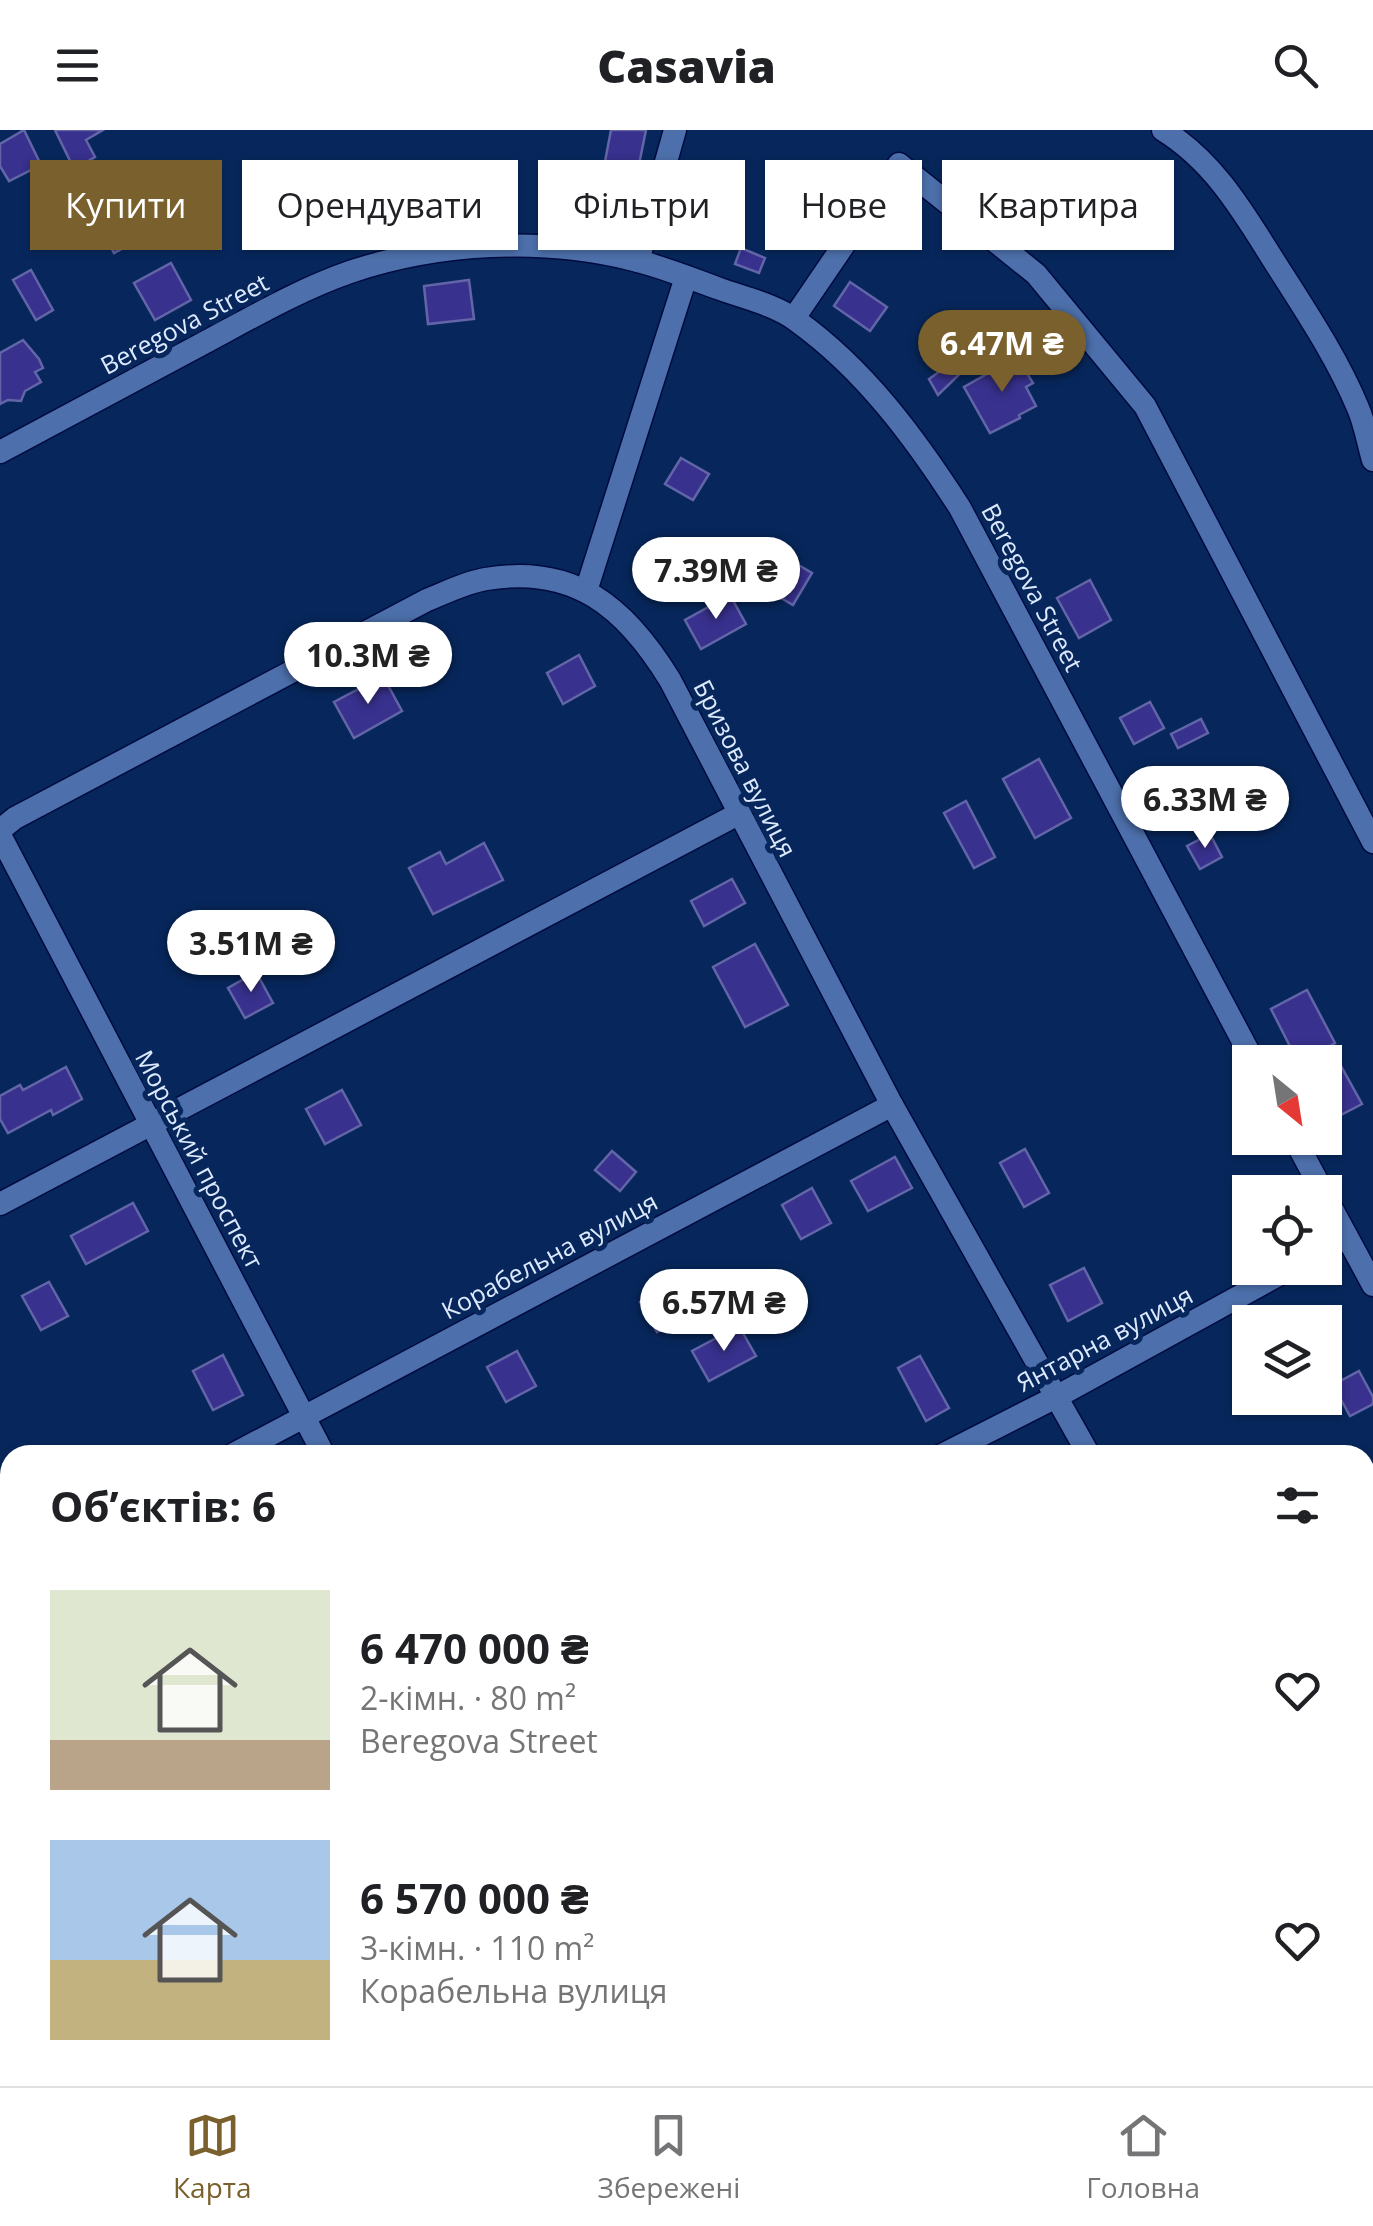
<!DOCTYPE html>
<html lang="uk">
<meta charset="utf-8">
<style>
:root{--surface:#fff;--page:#f6f6f6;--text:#202124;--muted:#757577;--line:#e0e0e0;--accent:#7a602c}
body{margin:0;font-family:"Open Sans",sans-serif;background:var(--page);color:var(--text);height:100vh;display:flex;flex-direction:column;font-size:38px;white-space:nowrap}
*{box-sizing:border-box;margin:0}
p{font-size:32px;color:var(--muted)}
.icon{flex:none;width:55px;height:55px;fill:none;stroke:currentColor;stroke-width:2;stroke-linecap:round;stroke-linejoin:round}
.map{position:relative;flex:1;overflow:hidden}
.sheet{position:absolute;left:0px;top:1315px;width:1375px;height:642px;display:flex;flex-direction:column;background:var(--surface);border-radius:30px 30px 0 0;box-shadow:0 2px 8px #0004}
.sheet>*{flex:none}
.guide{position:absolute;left:30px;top:30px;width:1315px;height:90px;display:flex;gap:20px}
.needle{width:65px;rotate:150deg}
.controls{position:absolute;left:1232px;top:915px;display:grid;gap:20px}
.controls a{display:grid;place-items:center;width:110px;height:110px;border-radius:0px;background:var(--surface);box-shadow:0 2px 8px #0004;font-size:50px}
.price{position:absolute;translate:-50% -85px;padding:0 22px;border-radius:35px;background:#fff;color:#222;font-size:32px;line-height:65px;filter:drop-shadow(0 2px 5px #0008)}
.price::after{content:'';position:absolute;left:50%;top:60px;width:30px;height:22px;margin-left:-15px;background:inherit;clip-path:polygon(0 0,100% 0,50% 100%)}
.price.current{background:var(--accent);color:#fff}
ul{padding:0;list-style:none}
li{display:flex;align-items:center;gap:30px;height:250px;padding:0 50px}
li span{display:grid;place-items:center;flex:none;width:280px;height:200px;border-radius:0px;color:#555}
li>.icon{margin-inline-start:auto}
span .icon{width:120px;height:120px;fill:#fffc;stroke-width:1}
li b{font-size:42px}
h2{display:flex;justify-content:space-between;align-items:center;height:120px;padding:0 50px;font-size:42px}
.tag{padding:0 35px;border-radius:0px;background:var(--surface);box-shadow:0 2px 8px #0004;font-size:35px;line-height:90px}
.tag.current{background:var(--accent);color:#fff}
header{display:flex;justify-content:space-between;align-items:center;height:130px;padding:0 50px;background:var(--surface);font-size:45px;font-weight:800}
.tabs{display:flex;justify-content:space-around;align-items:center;height:140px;border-top:2px solid var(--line);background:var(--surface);font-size:28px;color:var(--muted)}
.tabs a{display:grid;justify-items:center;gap:5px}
.tabs .current{color:var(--accent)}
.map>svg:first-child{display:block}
</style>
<header><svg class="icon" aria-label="menu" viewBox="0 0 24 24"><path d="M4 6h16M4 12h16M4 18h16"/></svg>Casavia<svg class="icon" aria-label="search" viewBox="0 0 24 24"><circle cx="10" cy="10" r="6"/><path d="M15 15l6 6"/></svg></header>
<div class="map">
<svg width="1373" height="1956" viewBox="0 0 1373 1956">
<rect width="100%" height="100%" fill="#07275c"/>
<g fill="#38318d" stroke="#6265a7" stroke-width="2.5">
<path d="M24,0L41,35L9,51L0,36V14Z"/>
<path d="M55,0H103L86,10L95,27L74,39Z"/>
<path d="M611,0H646L632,69L639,71L633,94L606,88L611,65L599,63Z"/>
<path d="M122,81L138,110L114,123L99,94Z"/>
<path d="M741,118L765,128L759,143L735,134Z"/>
<path d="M171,133L191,170L155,190L134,153Z"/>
<path d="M31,140L53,180L36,190L13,150Z"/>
<path d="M469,150L474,189L428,194L424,156Z"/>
<path d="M850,152L887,177L870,201L834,176Z"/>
<path d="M979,184L999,206L938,265L929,249L947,236L939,222Z"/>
<path d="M23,210L39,229L43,238L35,242L41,252L25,261L21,271L8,270L0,274V223Z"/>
<path d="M1017,227L1033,253L1026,257L1036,276L1019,285L1020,288L990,303L964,257Z"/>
<path d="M681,328L709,344L693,370L665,354Z"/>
<path d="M771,419L812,443L793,475L752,451Z"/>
<path d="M1090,450L1111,490L1079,508L1057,468Z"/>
<path d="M730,465L746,494L701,519L685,490Z"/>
<path d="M579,525L595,556L563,574L547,543Z"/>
<path d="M383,546L402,581L354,608L334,572Z"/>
<path d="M1150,572L1164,598L1134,614L1120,588Z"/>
<path d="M1201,589L1208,603L1178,618L1171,604Z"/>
<path d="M1039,629L1071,688L1035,708L1003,649Z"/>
<path d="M966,671L995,727L974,738L944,683Z"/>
<path d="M1210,704L1222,727L1200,739L1187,716Z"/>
<path d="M484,713L503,750L433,784L409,738L440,722L446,734Z"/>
<path d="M732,749L745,773L704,796L691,771Z"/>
<path d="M755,814L788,875L745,897L713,837Z"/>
<path d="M256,842L273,873L245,888L228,858Z"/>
<path d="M1307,860L1335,913L1330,916L1362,974L1333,989L1325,974V919L1298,932L1271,879Z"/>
<path d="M66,937L82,969L53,985L51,980L8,1003L0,989V966L20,955L23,960Z"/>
<path d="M342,960L361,995L325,1014L306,979Z"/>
<path d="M1025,1019L1049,1063L1024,1077L1000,1033Z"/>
<path d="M612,1021L636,1042L620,1061L595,1040Z"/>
<path d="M895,1027L912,1058L868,1081L851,1051Z"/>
<path d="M812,1058L831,1093L801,1109L782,1075Z"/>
<path d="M133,1073L148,1101L86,1134L71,1106Z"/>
<path d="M1084,1138L1102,1173L1068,1191L1050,1155Z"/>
<path d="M686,1146L703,1177L657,1202L640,1172Z"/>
<path d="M49,1152L68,1186L41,1200L22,1166Z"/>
<path d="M739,1196L756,1226L709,1251L692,1221Z"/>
<path d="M517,1221L536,1256L506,1272L487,1237Z"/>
<path d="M223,1225L243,1265L213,1280L193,1241Z"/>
<path d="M920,1226L949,1278L926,1291L898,1238Z"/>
<path d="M1359,1241L1373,1267V1274L1350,1286L1333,1255Z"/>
</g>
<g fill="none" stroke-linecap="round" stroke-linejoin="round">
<defs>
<g id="minor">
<path d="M1163,0C1218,34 1247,89 1281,142C1309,186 1338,230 1358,278C1365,294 1368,313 1373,330"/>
<path d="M638,131L675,0"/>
<path d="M794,188L899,34L1036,144L1145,276L1373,712"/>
<path d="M0,322C67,286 134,250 200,215C249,189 298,160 350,142C439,112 543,107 634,130C663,137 692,149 720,159C745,168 776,175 797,191C865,240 915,308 960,378L1254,932"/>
<path d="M586,461L686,147"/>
<path d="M0,700L15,688L427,470C445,463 466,452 486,449C575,434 626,478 670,550L892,975L1089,1325"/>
<path d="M0,705L324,1325"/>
<path d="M1294,1008L1323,1062"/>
<path d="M1325,1066L1373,1155"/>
<path d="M0,1074L738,684"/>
<path d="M1325,1119L1347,1107"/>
<path d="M232,1325L892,975"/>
<path d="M942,1325L1058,1266L1291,1138"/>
<path d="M0,1817L10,1812"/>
<path d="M1365,1845L1373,1860"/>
<path d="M1365,1930L1373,1926"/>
<path d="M277,1948L282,1956"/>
<path d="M651,1948L656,1956"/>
<path d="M1046,1948L1051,1956"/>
<path d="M1316,1956L1332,1948"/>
</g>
</defs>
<use href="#minor" stroke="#000b40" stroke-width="25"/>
<use href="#minor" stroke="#4d70ac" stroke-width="22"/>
</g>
<g text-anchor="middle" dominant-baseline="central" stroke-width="10" stroke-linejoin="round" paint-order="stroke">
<g font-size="25" fill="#ddeafe" stroke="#07275c">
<text transform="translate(184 193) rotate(-28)">Beregova Street</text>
<text transform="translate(1033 457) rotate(62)">Beregova Street</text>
<text transform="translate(746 638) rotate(63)">Бризова вулиця</text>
<text transform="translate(200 1029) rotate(62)">Морський проспект</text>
<text transform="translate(549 1125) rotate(-28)">Корабельна вулиця</text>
<text transform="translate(1104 1208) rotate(-28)">Янтарна вулиця</text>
</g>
</g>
</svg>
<div class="controls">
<a><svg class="needle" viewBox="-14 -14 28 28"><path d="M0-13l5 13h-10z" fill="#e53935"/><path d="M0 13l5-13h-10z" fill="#757577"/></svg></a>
<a><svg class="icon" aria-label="locate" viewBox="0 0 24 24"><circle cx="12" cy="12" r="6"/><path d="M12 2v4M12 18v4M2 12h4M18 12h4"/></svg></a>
<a><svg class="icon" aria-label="layers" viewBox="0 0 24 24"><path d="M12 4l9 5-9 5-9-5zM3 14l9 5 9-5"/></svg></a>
</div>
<b class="price current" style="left:1002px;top:265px">6.47M ₴</b>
<b class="price" style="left:716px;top:492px">7.39M ₴</b>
<b class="price" style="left:368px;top:577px">10.3M ₴</b>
<b class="price" style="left:1205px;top:721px">6.33M ₴</b>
<b class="price" style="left:251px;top:865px">3.51M ₴</b>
<b class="price" style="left:724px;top:1224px">6.57M ₴</b>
<div class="guide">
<a class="tag current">Купити</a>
<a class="tag">Орендувати</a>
<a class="tag">Фільтри</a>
<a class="tag">Нове</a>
<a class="tag">Квартира</a>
</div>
<section class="sheet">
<h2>Об’єктів: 6<svg class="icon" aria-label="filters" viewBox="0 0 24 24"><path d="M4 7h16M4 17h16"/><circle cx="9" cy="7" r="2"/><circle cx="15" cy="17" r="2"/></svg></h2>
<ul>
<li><span style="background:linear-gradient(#dfe7d0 75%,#b9a48a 0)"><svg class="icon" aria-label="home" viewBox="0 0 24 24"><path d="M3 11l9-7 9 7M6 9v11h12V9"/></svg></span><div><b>6 470 000 ₴</b><p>2-кімн. · 80 m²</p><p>Beregova Street</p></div><svg class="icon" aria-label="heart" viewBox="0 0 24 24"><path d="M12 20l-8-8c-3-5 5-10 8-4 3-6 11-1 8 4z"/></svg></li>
<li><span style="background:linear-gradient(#a9c7e8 60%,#c2b280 0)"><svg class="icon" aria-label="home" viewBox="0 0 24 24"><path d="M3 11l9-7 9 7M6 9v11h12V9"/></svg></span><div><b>6 570 000 ₴</b><p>3-кімн. · 110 m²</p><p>Корабельна вулиця</p></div><svg class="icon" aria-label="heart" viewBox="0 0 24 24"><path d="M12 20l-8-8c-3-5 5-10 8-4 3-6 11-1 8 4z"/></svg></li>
</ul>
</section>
</div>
<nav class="tabs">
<a class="current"><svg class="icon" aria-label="map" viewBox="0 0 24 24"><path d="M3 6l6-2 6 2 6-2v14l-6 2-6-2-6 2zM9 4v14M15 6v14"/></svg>Карта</a>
<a><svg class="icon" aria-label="saved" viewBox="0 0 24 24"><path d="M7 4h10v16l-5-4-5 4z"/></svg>Збережені</a>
<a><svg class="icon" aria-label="home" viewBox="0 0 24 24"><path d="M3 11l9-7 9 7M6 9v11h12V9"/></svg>Головна</a>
</nav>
